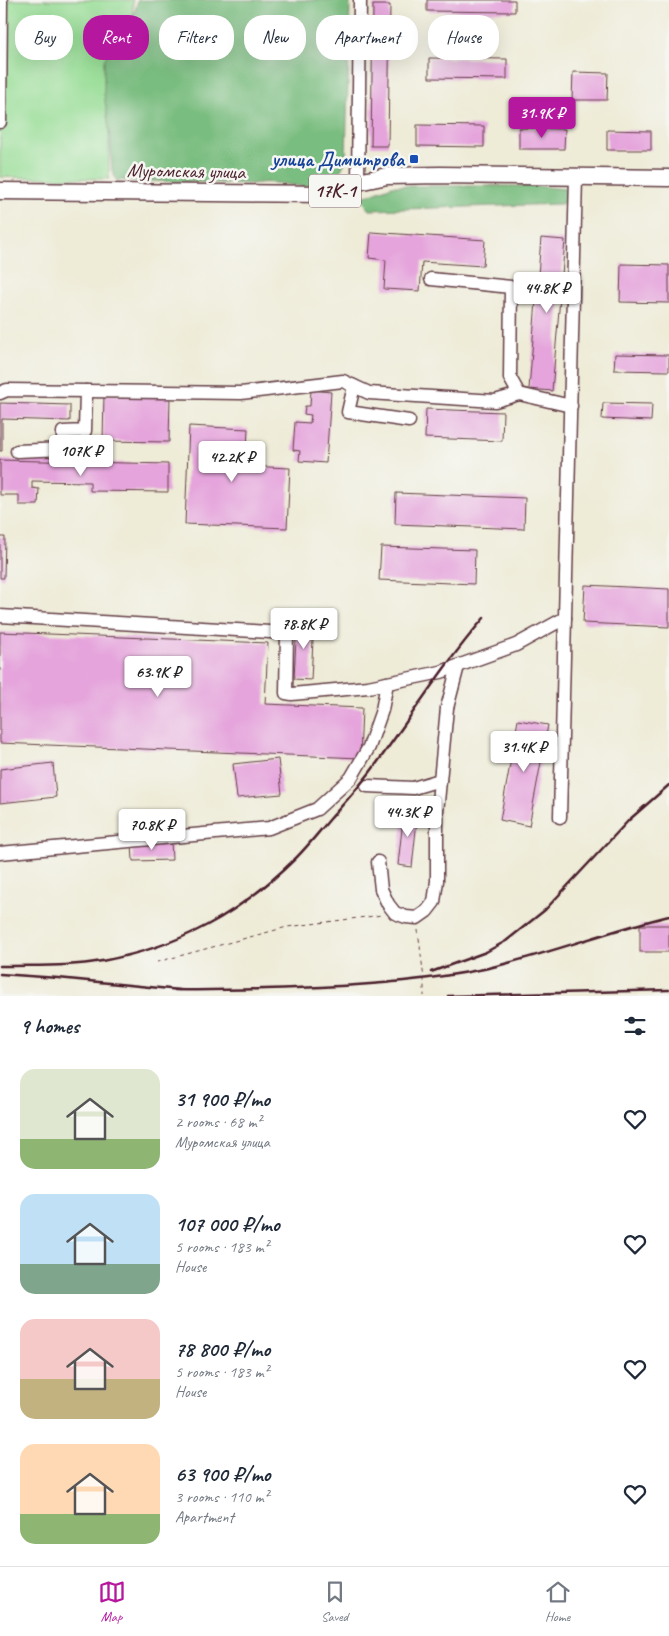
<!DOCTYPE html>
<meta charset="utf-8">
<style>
:root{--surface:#fff;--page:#f2f2f3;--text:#1f2937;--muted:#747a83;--line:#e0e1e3;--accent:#b5179e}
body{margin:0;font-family:Caveat,sans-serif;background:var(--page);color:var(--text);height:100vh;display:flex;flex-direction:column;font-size:19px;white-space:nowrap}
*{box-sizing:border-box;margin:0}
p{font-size:16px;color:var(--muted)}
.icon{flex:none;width:28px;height:28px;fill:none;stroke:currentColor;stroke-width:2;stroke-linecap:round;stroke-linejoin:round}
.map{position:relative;height:996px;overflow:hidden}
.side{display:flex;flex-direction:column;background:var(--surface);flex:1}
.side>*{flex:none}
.guide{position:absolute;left:15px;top:15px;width:640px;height:45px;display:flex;gap:10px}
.price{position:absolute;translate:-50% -42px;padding:0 11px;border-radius:5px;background:#fff;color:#222;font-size:16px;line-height:32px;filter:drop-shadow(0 1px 2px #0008)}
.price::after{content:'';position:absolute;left:50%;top:30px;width:15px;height:11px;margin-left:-8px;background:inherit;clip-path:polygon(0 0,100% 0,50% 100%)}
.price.selected{background:var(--accent);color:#fff}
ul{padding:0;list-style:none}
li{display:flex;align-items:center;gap:15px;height:125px;padding:0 20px}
li span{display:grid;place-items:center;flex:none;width:140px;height:100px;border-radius:15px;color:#555}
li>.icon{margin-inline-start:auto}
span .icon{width:60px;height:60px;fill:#fffc;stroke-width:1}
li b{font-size:21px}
h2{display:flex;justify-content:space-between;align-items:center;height:60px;padding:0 20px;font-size:21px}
.pill{padding:0 18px;border-radius:20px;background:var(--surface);box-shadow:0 5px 20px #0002;font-size:18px;line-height:45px}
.pill.selected{background:var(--accent);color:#fff}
.tabs{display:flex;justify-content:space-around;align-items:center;height:70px;border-top:1px solid var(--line);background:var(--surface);font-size:14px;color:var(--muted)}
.tabs a{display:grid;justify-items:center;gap:2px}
.tabs .selected{color:var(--accent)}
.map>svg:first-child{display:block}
</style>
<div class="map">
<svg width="669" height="996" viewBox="0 0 669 996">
<rect width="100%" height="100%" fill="#f6f6f2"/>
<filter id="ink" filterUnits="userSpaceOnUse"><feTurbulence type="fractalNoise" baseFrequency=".02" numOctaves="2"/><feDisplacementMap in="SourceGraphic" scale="10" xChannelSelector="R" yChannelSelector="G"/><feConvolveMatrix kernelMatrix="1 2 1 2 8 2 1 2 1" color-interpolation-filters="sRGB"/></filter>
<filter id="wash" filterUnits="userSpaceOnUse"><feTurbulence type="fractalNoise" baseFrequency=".0096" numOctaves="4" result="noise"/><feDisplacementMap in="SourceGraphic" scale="20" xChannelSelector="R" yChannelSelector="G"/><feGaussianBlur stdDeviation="1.12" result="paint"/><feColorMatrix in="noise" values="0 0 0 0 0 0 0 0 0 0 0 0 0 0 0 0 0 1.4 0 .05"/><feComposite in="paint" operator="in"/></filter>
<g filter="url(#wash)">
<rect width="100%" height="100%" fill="#eeebd7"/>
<path fill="#99de97" stroke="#727e61" d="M0,0H133L132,50L109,51V179L0,177Z"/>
<g fill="#7abd80" stroke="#626e56">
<path d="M138,0H350L346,159C329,207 287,176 253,184L116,180L112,170L110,137L104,94V61L109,51L131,25Z"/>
<path d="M392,186H537L565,189L569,200L561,204L370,210L360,198Z"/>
</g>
<g id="blocks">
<g fill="#e5a4dc">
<path d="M427,0H515V12L427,11Z"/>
<path d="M373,5H390L388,146H371Z"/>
<path d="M429,58L507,59V79L429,78Z"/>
<path d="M573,72L608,73L607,100H572Z"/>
<path d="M417,125L484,126V147L417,146Z"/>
<path d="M519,128L565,129L564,149H519Z"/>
<path d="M607,130L651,131V150H607Z"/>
<path d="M371,232L485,240L483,266L422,262L420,291L384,289L386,260L369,258Z"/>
<path d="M541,238L565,240L552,391L529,389Z"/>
<path d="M621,264L669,265V303L620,302Z"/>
<path d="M615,354L669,355V371L614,370Z"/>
<path d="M311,390L331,392L326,463L299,461L300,451L293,450L295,422L310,423L311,415L304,414L305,406H310Z"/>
<path d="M104,394L170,396L169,442L103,441Z"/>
<path d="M0,403L70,405V421L2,419V451H0Z"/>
<path d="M603,403L652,404L651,421L602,419Z"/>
<path d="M426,409L503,412L502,441L425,438Z"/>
<path d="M189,426L248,429L246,466L290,468L287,528L185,524Z"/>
<path d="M0,460L168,464V492L90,491V482L32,481V488L39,489L38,505H19V495H0Z"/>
<path d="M396,493L525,498L524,529L395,524Z"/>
<path d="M0,537H5L4,578H0Z"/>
<path d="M381,547L475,550L474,584L379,580Z"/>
<path d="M585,585L669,589V627L583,623Z"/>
<path d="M297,620H314L311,680L294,679Z"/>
<path d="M0,632L268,643L265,704L362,708L360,758L0,743Z"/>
<path d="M518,720L548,725L529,826L500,820Z"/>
<path d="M278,759L282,794L237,798L233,764Z"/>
<path d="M53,763L56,797L0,803V769Z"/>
<path d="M404,810L418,811L412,867L398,865Z"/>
<path d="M171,841L172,860L133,861L132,843Z"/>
<rect x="640" y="925" width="29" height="27"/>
</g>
</g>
</g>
<g filter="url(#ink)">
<use href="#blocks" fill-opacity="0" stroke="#633e45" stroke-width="1"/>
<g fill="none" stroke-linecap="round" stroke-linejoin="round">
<defs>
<g id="minor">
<path d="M0,122L1,0"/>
<path d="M358,182L360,0"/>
<path d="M431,279L511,287L510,378L519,394L571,406"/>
<path d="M354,386L348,412L409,421"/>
<path d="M86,391L241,393L343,381L369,393L495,401L519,394"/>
<path d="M0,393L7,390L86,391L85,431L63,432V449L17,451"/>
<path d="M0,616L287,633L286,693L292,694L368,687L441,672L516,645L565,618"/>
<path d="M367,786L413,788L440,780"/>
<path d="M560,817L576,177"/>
<path d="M0,853L269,828L317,809L351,778L369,747L382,710L387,683"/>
<path d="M378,862L381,889L388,904L395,913L406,917L417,918L427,911L434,902L437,881V812L447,708L458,666"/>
</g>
<path id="major" d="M0,191L327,194L358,182L387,176L440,175L669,178"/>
</defs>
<use href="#minor" stroke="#633e45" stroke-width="15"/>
<use href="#major" stroke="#633e45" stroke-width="19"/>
<g stroke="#633e45" stroke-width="1" stroke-dasharray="4 4" stroke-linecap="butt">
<path d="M418,930L424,979V996"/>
<path d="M157,962L287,927L382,915"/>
</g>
<use href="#minor" stroke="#fff" stroke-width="12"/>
<use href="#major" stroke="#fff" stroke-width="16"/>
<g stroke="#4a1f2b" stroke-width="2.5">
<path d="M0,966C34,965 69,967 102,961C181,946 238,915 296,858C308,846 319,832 330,819C345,802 361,785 374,767C411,717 444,664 484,618"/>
<path d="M431,972L486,952L506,941L545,910L629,820L669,785"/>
<path d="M0,974L58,978L180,990"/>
<path d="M175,990C224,991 273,989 322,987C377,984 430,980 484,969C546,955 607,931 669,916"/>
<path d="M448,996L669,990"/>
</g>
</g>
</g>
<rect fill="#1a4fb4" stroke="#f6f6f2" stroke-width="2" x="409" y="154" width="10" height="10" rx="2.5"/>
<g text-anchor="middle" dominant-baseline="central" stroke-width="5" stroke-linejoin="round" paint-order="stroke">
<rect fill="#f6f6f2" stroke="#7e6067" stroke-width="1" x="309" y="174.5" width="52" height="33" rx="4"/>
<g font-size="19" font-weight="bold" fill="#4a1f2b">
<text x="335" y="191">17К-1</text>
</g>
<g font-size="20" font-weight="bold" fill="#164399" stroke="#f6f6f2" text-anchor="end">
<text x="404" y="159">улица Димитрова</text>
</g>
<g font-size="20" fill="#4a1f2b" stroke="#f6f6f2">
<text transform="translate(186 171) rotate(1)">Муромская улица</text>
</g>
</g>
</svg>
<b class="price selected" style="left:542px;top:139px">31.9K ₽</b>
<b class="price" style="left:547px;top:314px">44.8K ₽</b>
<b class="price" style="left:81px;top:477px">107K ₽</b>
<b class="price" style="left:232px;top:483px">42.2K ₽</b>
<b class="price" style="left:304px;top:650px">78.8K ₽</b>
<b class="price" style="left:158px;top:698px">63.9K ₽</b>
<b class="price" style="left:524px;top:773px">31.4K ₽</b>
<b class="price" style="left:408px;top:838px">44.3K ₽</b>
<b class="price" style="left:152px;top:851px">70.8K ₽</b>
<div class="guide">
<a class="pill">Buy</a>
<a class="pill selected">Rent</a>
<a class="pill">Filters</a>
<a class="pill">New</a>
<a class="pill">Apartment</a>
<a class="pill">House</a>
</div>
</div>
<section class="side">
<h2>9 homes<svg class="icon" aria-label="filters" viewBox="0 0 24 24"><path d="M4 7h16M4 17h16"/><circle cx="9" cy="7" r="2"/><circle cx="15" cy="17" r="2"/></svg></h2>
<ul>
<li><span style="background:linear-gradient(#dfe7d0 70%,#8fb573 0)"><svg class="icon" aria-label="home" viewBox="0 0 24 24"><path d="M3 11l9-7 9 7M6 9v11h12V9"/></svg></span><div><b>31 900 ₽/mo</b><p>2 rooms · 68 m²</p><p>Муромская улица</p></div><svg class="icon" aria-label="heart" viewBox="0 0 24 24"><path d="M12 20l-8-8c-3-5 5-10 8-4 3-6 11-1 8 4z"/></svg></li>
<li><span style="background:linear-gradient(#bfe0f5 70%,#7fa58c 0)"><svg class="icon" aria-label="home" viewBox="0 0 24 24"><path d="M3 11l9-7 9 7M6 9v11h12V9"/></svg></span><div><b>107 000 ₽/mo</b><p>5 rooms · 183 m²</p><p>House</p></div><svg class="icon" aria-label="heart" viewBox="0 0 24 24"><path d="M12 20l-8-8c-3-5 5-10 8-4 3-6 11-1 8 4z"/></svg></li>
<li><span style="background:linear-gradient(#f6c9c9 60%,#c2b280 0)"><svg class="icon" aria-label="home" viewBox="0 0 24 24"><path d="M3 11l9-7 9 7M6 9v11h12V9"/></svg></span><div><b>78 800 ₽/mo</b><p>5 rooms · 183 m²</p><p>House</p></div><svg class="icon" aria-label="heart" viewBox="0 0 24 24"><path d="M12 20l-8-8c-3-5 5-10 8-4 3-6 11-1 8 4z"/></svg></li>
<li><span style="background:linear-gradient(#ffd9b3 70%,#8fb573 0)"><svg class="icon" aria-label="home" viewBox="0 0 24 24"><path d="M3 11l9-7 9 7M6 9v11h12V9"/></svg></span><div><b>63 900 ₽/mo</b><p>3 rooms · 110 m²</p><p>Apartment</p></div><svg class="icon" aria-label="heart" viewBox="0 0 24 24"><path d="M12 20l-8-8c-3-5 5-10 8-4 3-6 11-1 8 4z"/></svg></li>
</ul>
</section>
<nav class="tabs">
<a class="selected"><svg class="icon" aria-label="map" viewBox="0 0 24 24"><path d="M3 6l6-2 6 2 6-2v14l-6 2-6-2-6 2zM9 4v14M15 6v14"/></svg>Map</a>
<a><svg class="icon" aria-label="saved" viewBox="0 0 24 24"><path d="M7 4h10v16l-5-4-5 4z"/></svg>Saved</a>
<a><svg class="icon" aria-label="home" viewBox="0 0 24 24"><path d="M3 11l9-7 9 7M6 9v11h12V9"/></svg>Home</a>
</nav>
